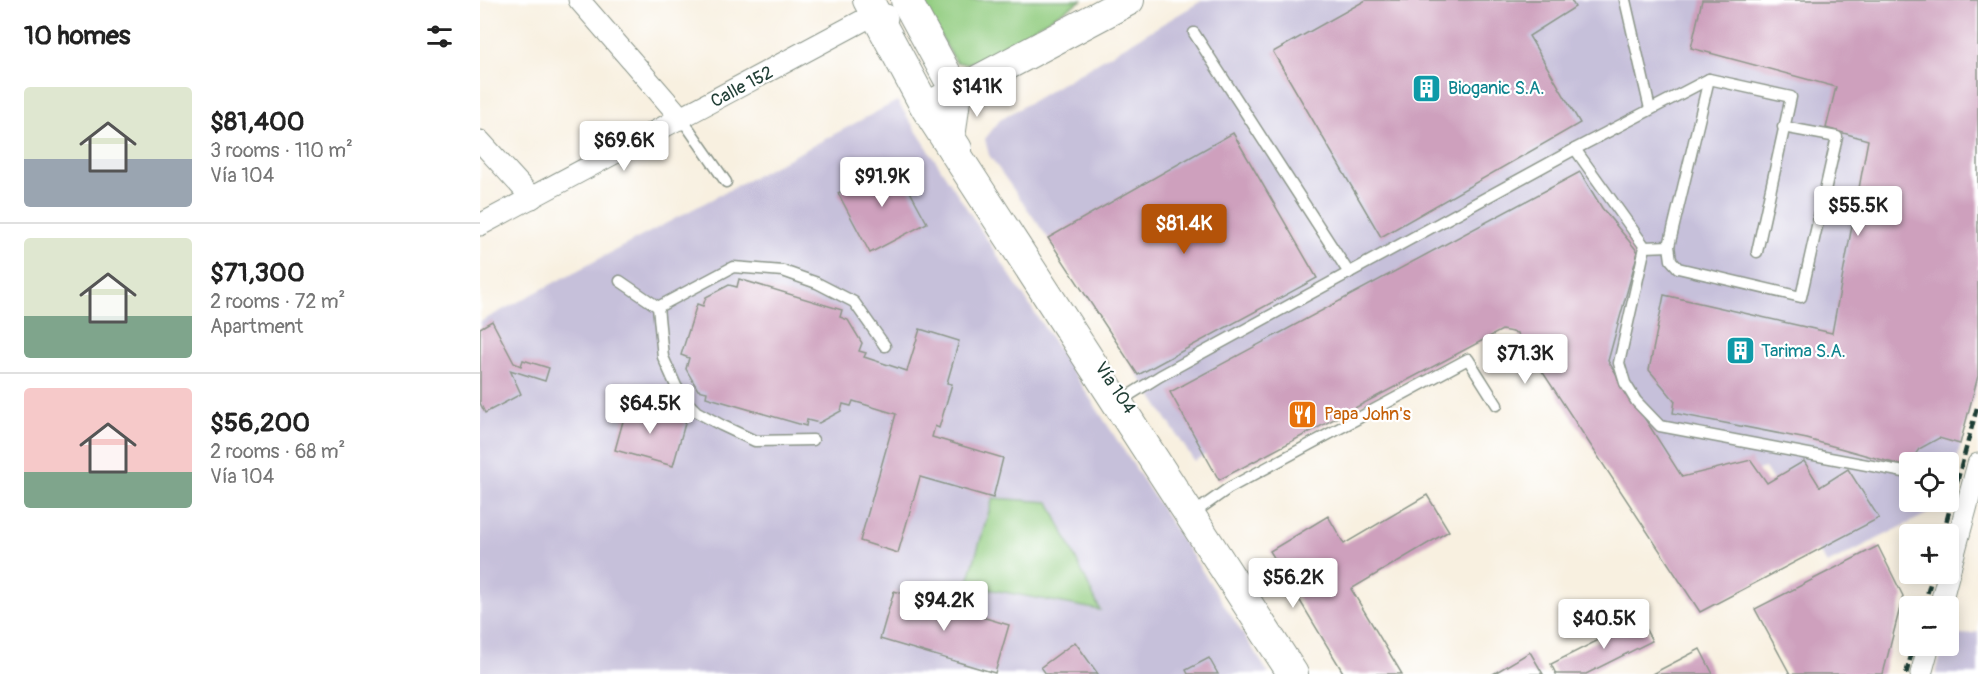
<!DOCTYPE html>
<meta charset="utf-8">
<style>
:root{--surface:#fff;--page:#f6f6f6;--text:#222;--muted:#767676;--line:#e0e0e0;--accent:#b45309}
body{margin:0;font-family:Pangolin,sans-serif;background:var(--page);color:var(--text);height:100vh;display:flex;flex-direction:column;font-size:22px;white-space:nowrap}
*{box-sizing:border-box;margin:0}
p{font-size:20px;color:var(--muted)}
.icon{flex:none;width:33px;height:33px;fill:none;stroke:currentColor;stroke-width:2;stroke-linecap:round;stroke-linejoin:round}
.map{position:relative;flex:1;overflow:hidden}
.side{display:flex;flex-direction:column;background:var(--surface);width:480px}
.side>*{flex:none}
.fabs{position:absolute;left:1419px;top:452px;display:grid;gap:12px}
.fabs a{display:grid;place-items:center;width:60px;height:60px;border-radius:6px;background:var(--surface);box-shadow:0 3px 15px #0003;font-size:30px}
.price{position:absolute;translate:-50% -51px;padding:0 14px;border-radius:6px;background:#fff;color:#222;font-size:20px;line-height:39px;filter:drop-shadow(0 2px 3px #0008)}
.price::after{content:'';position:absolute;left:50%;top:36px;width:18px;height:14px;margin-left:-9px;background:inherit;clip-path:polygon(0 0,100% 0,50% 100%)}
.price.current{background:var(--accent);color:#fff}
ul{padding:0;list-style:none}
li{display:flex;align-items:center;gap:18px;height:150px;padding:0 24px}
li+li{border-top:2px solid var(--line)}
li span{display:grid;place-items:center;flex:none;width:168px;height:120px;border-radius:6px;color:#555}
li>.icon{margin-inline-start:auto}
span .icon{width:72px;height:72px;fill:#fffc;stroke-width:1}
li b{font-size:26px}
h2{display:flex;justify-content:space-between;align-items:center;height:72px;padding:0 24px;font-size:26px}
main{display:flex;flex:1;min-height:0}
.map>svg:first-child{display:block}
</style>
<main>
<section class="side">
<h2>10 homes<svg class="icon" aria-label="filters" viewBox="0 0 24 24"><path d="M4 7h16M4 17h16"/><circle cx="9" cy="7" r="2"/><circle cx="15" cy="17" r="2"/></svg></h2>
<ul>
<li><span style="background:linear-gradient(#dfe7d0 60%,#9aa5b1 0)"><svg class="icon" aria-label="home" viewBox="0 0 24 24"><path d="M3 11l9-7 9 7M6 9v11h12V9"/></svg></span><div><b>$81,400</b><p>3 rooms · 110 m²</p><p>Vía 104</p></div></li>
<li><span style="background:linear-gradient(#dfe7d0 65%,#7fa58c 0)"><svg class="icon" aria-label="home" viewBox="0 0 24 24"><path d="M3 11l9-7 9 7M6 9v11h12V9"/></svg></span><div><b>$71,300</b><p>2 rooms · 72 m²</p><p>Apartment</p></div></li>
<li><span style="background:linear-gradient(#f6c9c9 70%,#7fa58c 0)"><svg class="icon" aria-label="home" viewBox="0 0 24 24"><path d="M3 11l9-7 9 7M6 9v11h12V9"/></svg></span><div><b>$56,200</b><p>2 rooms · 68 m²</p><p>Vía 104</p></div></li>
</ul>
</section>
<div class="map">
<svg width="1498" height="674" viewBox="0 0 1498 674">
<rect width="100%" height="100%" fill="#fff"/>
<filter id="ink" filterUnits="userSpaceOnUse"><feTurbulence type="fractalNoise" baseFrequency=".0167" numOctaves="2"/><feDisplacementMap in="SourceGraphic" scale="12" xChannelSelector="R" yChannelSelector="G"/><feConvolveMatrix kernelMatrix="1 2 1 2 8 2 1 2 1" color-interpolation-filters="sRGB"/></filter>
<filter id="wash" filterUnits="userSpaceOnUse"><feTurbulence type="fractalNoise" baseFrequency=".008" numOctaves="4" result="noise"/><feDisplacementMap in="SourceGraphic" scale="24" xChannelSelector="R" yChannelSelector="G"/><feGaussianBlur stdDeviation="1.35" result="paint"/><feColorMatrix in="noise" values="0 0 0 0 0 0 0 0 0 0 0 0 0 0 0 0 0 1.4 0 .05"/><feComposite in="paint" operator="in"/></filter>
<g filter="url(#wash)">
<rect width="100%" height="100%" fill="#f8f0e0"/>
<g fill="#c6c0da">
<path d="M723,0H1498V379L1469,490L1468,462H1430V501H1466L1465,505L1347,564L1285,468L1208,489L1062,265L714,461L658,375L837,278L753,134L568,238L509,155L505,139L520,120Z"/>
<path d="M417,101L789,674H0V322Z"/>
<path d="M1498,632V674H1456L1463,645H1468L1469,637Z"/>
</g>
<g fill="#93cd81" stroke="#59855a" stroke-width="1.5">
<path d="M439,0H602L500,60L486,64L476,62Z"/>
<path d="M513,498L569,502L620,610L487,585Z"/>
</g>
<g id="blocks">
<g fill="#cea0bd">
<path d="M886,0H1091L1095,7L1049,36L1100,123L901,237L793,52Z"/>
<path d="M1222,0H1498V376L1480,444L1459,438L1439,449L1430,462L1428,467L1327,439L1193,413L1195,401L1169,370L1184,295L1352,333L1388,140L1346,128L1356,87L1211,48Z"/>
<path d="M753,133L837,278L658,375L568,238Z"/>
<path d="M415,164L447,223L390,253L358,193Z"/>
<path d="M1100,172L1122,208L1158,252L1128,361L1202,477L1271,460L1287,483L1324,461L1340,487L1368,469L1399,518L1220,612L1037,333L1022,330L739,480L690,392Z"/>
<path d="M259,279L362,310L360,317L368,320L382,343L379,351L386,353L384,357L427,371L440,329L479,341L467,383L472,384L459,428L455,426L452,437L523,458L513,498L440,477L418,553L380,541L416,414L373,401L371,406L363,404L361,411L339,423L327,420L326,426L226,397L227,392L218,390L206,369L209,358L201,355L217,304L223,306L226,297L249,285L257,287Z"/>
<path d="M12,321L34,363L41,366L43,360L69,368L65,381L30,370L41,394L5,413L0,403V328Z"/>
<path d="M148,403L206,420L193,466L135,450Z"/>
<path d="M947,495L969,531L871,589L922,674H864L790,551L848,516L864,544Z"/>
<path d="M1398,546L1423,596L1403,674H1310L1275,609Z"/>
<path d="M414,591L529,625L515,673L400,639Z"/>
<path d="M1160,619L1172,641L1106,674H1076L1071,664Z"/>
<path d="M595,642L618,674H566L561,667Z"/>
<path d="M1220,649L1233,674H1172Z"/>
<path d="M1050,652L1063,674H1013Z"/>
<path d="M729,658L738,674H708L706,670Z"/>
</g>
</g>
</g>
<g filter="url(#ink)">
<use href="#blocks" fill-opacity="0" stroke="#8c968a" stroke-width="1.5"/>
<g fill="none" stroke-linecap="round" stroke-linejoin="round">
<defs>
<g id="lane">
<path d="M1145,0L1170,109"/>
<path d="M714,33L869,273"/>
<path d="M1229,79L1189,246L1191,260L1198,268L1321,297L1357,137L1303,127"/>
<path d="M202,119L246,182"/>
<path d="M1095,149L1165,247L1139,363L1145,383L1156,401L1180,426L1424,472"/>
<path d="M1165,247L1189,246"/>
<path d="M140,281L178,307L253,267L303,271L337,283L374,302L405,346"/>
<path d="M178,307L183,357L196,386L207,402L217,412L241,425L275,441L333,440"/>
<path d="M643,399L680,376L1095,149L1229,79L1311,97L1277,252"/>
<path d="M718,510L749,488L988,359L1017,405"/>
</g>
<g id="street">
<path d="M99,0L202,119"/>
<path d="M0,141L52,198"/>
<path d="M0,225L395,14L406,15L407,18"/>
<path d="M1460,606L1498,464"/>
<path d="M1441,674L1449,645"/>
</g>
<g id="secondary">
<path d="M388,0L446,108L813,674"/>
<path d="M426,0L476,92L470,138L477,149"/>
<path d="M459,101L649,0"/>
</g>
</defs>
<use href="#lane" stroke="#8c968a" stroke-width="13"/>
<use href="#street" stroke="#8c968a" stroke-width="23"/>
<use href="#secondary" stroke="#8c968a" stroke-width="32"/>
<use href="#lane" stroke="#fff" stroke-width="10"/>
<use href="#street" stroke="#fff" stroke-width="21"/>
<use href="#secondary" stroke="#fff" stroke-width="30"/>
<g stroke="#1f3d34" stroke-width="4.5" stroke-dasharray="9 4.5" stroke-linecap="butt">
<path d="M1463,534L1498,404"/>
<path d="M1444,606L1453,573"/>
<path d="M1426,674L1434,645"/>
</g>
</g>
</g>
<defs>
<symbol id="building-square" viewBox="-11 -11 22 22"><rect x="-9" y="-9" width="18" height="18" rx="4" fill="#0f9aa8" stroke="#fff"/><path d="M-4-6H4V6H1V3H-1V6H-4ZM-2.5-4.3h1.7v1.8h-1.7ZM.8-4.3h1.7v1.8H.8ZM-2.5-1h1.7V.8h-1.7ZM.8-1h1.7V.8H.8Z" fill="#fff"/></symbol>
<symbol id="restaurant-square" viewBox="-11 -11 22 22"><rect x="-9" y="-9" width="18" height="18" rx="4" fill="#e8710a" stroke="#fff"/><path d="M-5-6h1v4h1v-4h1v4h1v-4h1v5L-1.5 .5V6h-2V.5L-5-1ZM5-6V6H3V1.5H1.5Q1.5-4 5-6Z" fill="#fff"/></symbol>
</defs>
<g fill-rule="evenodd">
<use href="#building-square" x="930" y="72" width="33" height="33"/>
<use href="#building-square" x="1244" y="334" width="33" height="33"/>
<use href="#restaurant-square" x="806" y="398" width="33" height="33"/>
</g>
<g text-anchor="middle" dominant-baseline="central" stroke-width="4.5" stroke-linejoin="round" paint-order="stroke">
<g font-size="18" fill="#1f3d34" stroke="#fff">
<text transform="translate(262 87) rotate(-28)">Calle 152</text>
<text transform="translate(635 388) rotate(56)">Vía 104</text>
</g>
<g font-size="18" fill="#0d838f" stroke="#fff" text-anchor="start">
<text x="968" y="88">Bioganic S.A.</text>
<text x="1281" y="351">Tarima S.A.</text>
</g>
<g font-size="18" fill="#c56008" stroke="#fff" text-anchor="start">
<text x="844" y="414">Papa John's</text>
</g>
</g>
</svg>
<div class="fabs">
<a><svg class="icon" aria-label="locate" viewBox="0 0 24 24"><circle cx="12" cy="12" r="6"/><path d="M12 2v4M12 18v4M2 12h4M18 12h4"/></svg></a>
<a>+</a>
<a>−</a>
</div>
<b class="price" style="left:497px;top:118px">$141K</b>
<b class="price" style="left:144px;top:172px">$69.6K</b>
<b class="price" style="left:402px;top:208px">$91.9K</b>
<b class="price" style="left:1378px;top:237px">$55.5K</b>
<b class="price current" style="left:704px;top:255px">$81.4K</b>
<b class="price" style="left:1045px;top:385px">$71.3K</b>
<b class="price" style="left:170px;top:435px">$64.5K</b>
<b class="price" style="left:813px;top:609px">$56.2K</b>
<b class="price" style="left:464px;top:632px">$94.2K</b>
<b class="price" style="left:1124px;top:650px">$40.5K</b>
</div>
</main>
